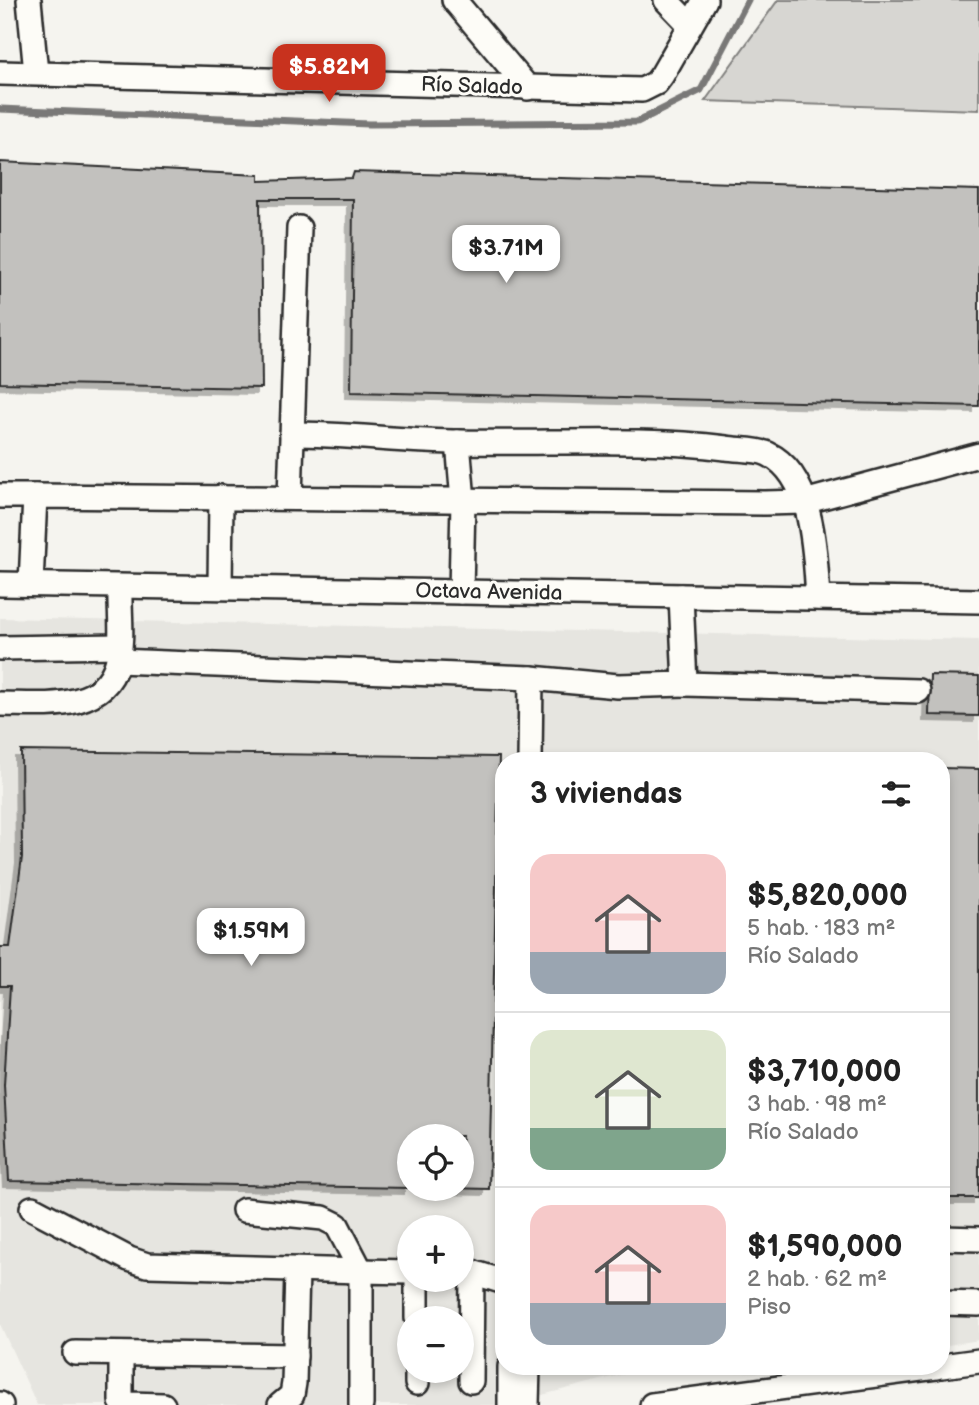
<!DOCTYPE html>
<html lang="es">
<meta charset="utf-8">
<style>
:root{--surface:#fff;--page:#f2f2f2;--text:#222;--muted:#767676;--line:#e0e0e0;--accent:#c8321e}
body{margin:0;font-family:"Balsamiq Sans",sans-serif;background:var(--page);color:var(--text);height:100vh;display:flex;flex-direction:column;font-size:26px;white-space:nowrap}
*{box-sizing:border-box;margin:0}
p{font-size:23px;color:var(--muted)}
.icon{flex:none;width:38px;height:38px;fill:none;stroke:currentColor;stroke-width:2;stroke-linecap:round;stroke-linejoin:round}
.map{position:relative;flex:1;overflow:hidden}
.details{position:absolute;left:495px;top:752px;width:455px;height:623px;display:flex;flex-direction:column;background:var(--surface);border-radius:28px;box-shadow:0 4px 10px #0003}
.details>*{flex:none}
.tools{position:absolute;left:397px;top:1124px;display:grid;gap:14px}
.tools a{display:grid;place-items:center;width:77px;height:77px;border-radius:50%;background:var(--surface);box-shadow:0 4px 10px #0003;font-size:35px}
.price{position:absolute;translate:-50% -60px;padding:0 16px;border-radius:14px;background:#fff;color:#222;font-size:23px;line-height:46px;filter:drop-shadow(0 2px 4px #0008)}
.price::after{content:'';position:absolute;left:50%;top:42px;width:21px;height:16px;margin-left:-10px;background:inherit;clip-path:polygon(0 0,100% 0,50% 100%)}
.price.current{background:var(--accent);color:#fff}
ul{padding:0;list-style:none}
li{display:flex;align-items:center;gap:21px;height:175px;padding:0 35px}
li+li{border-top:2px solid var(--line)}
li span{display:grid;place-items:center;flex:none;width:196px;height:140px;border-radius:21px;color:#555}
li>.icon{margin-inline-start:auto}
span .icon{width:84px;height:84px;fill:#fffc;stroke-width:1}
li b{font-size:30px}
h2{display:flex;justify-content:space-between;align-items:center;height:84px;padding:0 35px;font-size:30px}
.map>svg:first-child{display:block}
</style>
<div class="map">
<svg width="979" height="1405" viewBox="0 0 979 1405">
<defs>
<filter id="shadow"><feDropShadow dx="-6" dy="6" stdDeviation="0" flood-color="#0004"/></filter>
</defs>
<rect width="100%" height="100%" fill="#f5f4ef"/>
<filter id="ink" filterUnits="userSpaceOnUse"><feTurbulence type="fractalNoise" baseFrequency=".0143" numOctaves="2"/><feDisplacementMap in="SourceGraphic" scale="14" xChannelSelector="R" yChannelSelector="G"/><feConvolveMatrix kernelMatrix="1 2 1 2 8 2 1 2 1" color-interpolation-filters="sRGB"/></filter>
<g filter="url(#ink)">
<path fill="#e6e5e0" fill-rule="evenodd" d="M0,618L979,640V1340L942,1346V761H504V1367H801L766,1372L628,1373L503,1405H37L0,1324ZM410,1136H462V1188H410ZM410,1227H462V1279H410ZM410,1318H462V1370H410Z"/>
<path fill="#d7d6d2" stroke="#81807e" stroke-width="2" d="M778,0H979V110L705,101Z"/>
<g fill="none" stroke-linecap="round" stroke-linejoin="round">
<path stroke="#797877" stroke-width="7" d="M0,109L369,124L637,122L701,90L748,0"/>
</g>
<g fill="#c2c1be" stroke="#2b2b2b" stroke-width="2" filter="url(#shadow)">
<path d="M0,162L259,175V181L352,178L354,172L979,190V406L351,392L353,199H260L262,388L0,383Z"/>
<path d="M930,675L979,676V716L929,715Z"/>
<path d="M21,751L499,757L489,1189L446,1188H462V1136H410V1188L9,1181L4,1085L10,986H0V947H10L22,857Z"/>
<path d="M942,768L979,769V1198H942Z"/>
</g>
<g fill="none" stroke-linecap="round" stroke-linejoin="round">
<defs>
<g id="minor">
<path d="M29,0L36,73"/>
<path d="M454,0L528,88"/>
<path d="M666,0L690,25"/>
<path d="M0,73L642,90L656,83L662,75L705,0"/>
<path d="M292,434C349,434 405,442 461,442C549,444 639,437 726,448C738,450 757,449 768,454C814,476 815,554 818,598"/>
<path d="M458,442L463,501L461,592"/>
<path d="M0,496H35"/>
<path d="M290,497L299,228"/>
<path d="M0,584L979,601"/>
<path d="M31,584L35,496L765,503L804,502L979,455"/>
<path d="M220,587L221,497"/>
<path d="M0,648L119,646"/>
<path d="M118,661L531,678L618,686L685,684L681,596"/>
<path d="M685,684L918,691"/>
<path d="M0,704C41,704 103,713 117,663C124,640 119,610 120,587"/>
<path d="M530,761L531,678"/>
<path d="M32,1208L129,1259L147,1265L361,1271L337,1225L323,1218L244,1210"/>
<path d="M942,1238L979,1239"/>
<path d="M462,1272H472L504,1282"/>
<path d="M942,1303L979,1304"/>
<path d="M417,1318V1279"/>
<path d="M75,1353L295,1356"/>
<path d="M121,1354V1401L129,1404L163,1405"/>
<path d="M942,1366L979,1361"/>
<path d="M471,1381L472,1272"/>
<path d="M417,1383V1370"/>
<path d="M0,1404L1,1405"/>
<path d="M280,1405L292,1395L294,1383L297,1271"/>
<path d="M361,1405V1271L410,1272"/>
<path d="M510,1405V1367"/>
<path d="M527,1405L528,1367"/>
<path d="M652,1405L936,1367"/>
</g>
</defs>
<use href="#minor" stroke="#2b2b2b" stroke-width="28"/>
<use href="#minor" stroke="#fdfcf7" stroke-width="23"/>
</g>
</g>
<g text-anchor="middle" dominant-baseline="central" stroke-width="6" stroke-linejoin="round" paint-order="stroke">
<g font-size="21" fill="#2b2b2b" stroke="#fdfcf7">
<text transform="translate(472 86) rotate(2)">Río Salado</text>
<text transform="translate(489 592) rotate(1)">Octava Avenida</text>
</g>
</g>
</svg>
<div class="tools">
<a><svg class="icon" aria-label="locate" viewBox="0 0 24 24"><circle cx="12" cy="12" r="6"/><path d="M12 2v4M12 18v4M2 12h4M18 12h4"/></svg></a>
<a>+</a>
<a>−</a>
</div>
<b class="price current" style="left:329px;top:104px">$5.82M</b>
<b class="price" style="left:506px;top:285px">$3.71M</b>
<b class="price" style="left:251px;top:968px">$1.59M</b>
<section class="details">
<h2>3 viviendas<svg class="icon" aria-label="filters" viewBox="0 0 24 24"><path d="M4 7h16M4 17h16"/><circle cx="9" cy="7" r="2"/><circle cx="15" cy="17" r="2"/></svg></h2>
<ul>
<li><span style="background:linear-gradient(#f6c9c9 70%,#9aa5b1 0)"><svg class="icon" aria-label="home" viewBox="0 0 24 24"><path d="M3 11l9-7 9 7M6 9v11h12V9"/></svg></span><div><b>$5,820,000</b><p>5 hab. · 183 m²</p><p>Río Salado</p></div></li>
<li><span style="background:linear-gradient(#dfe7d0 70%,#7fa58c 0)"><svg class="icon" aria-label="home" viewBox="0 0 24 24"><path d="M3 11l9-7 9 7M6 9v11h12V9"/></svg></span><div><b>$3,710,000</b><p>3 hab. · 98 m²</p><p>Río Salado</p></div></li>
<li><span style="background:linear-gradient(#f6c9c9 70%,#9aa5b1 0)"><svg class="icon" aria-label="home" viewBox="0 0 24 24"><path d="M3 11l9-7 9 7M6 9v11h12V9"/></svg></span><div><b>$1,590,000</b><p>2 hab. · 62 m²</p><p>Piso</p></div></li>
</ul>
</section>
</div>
